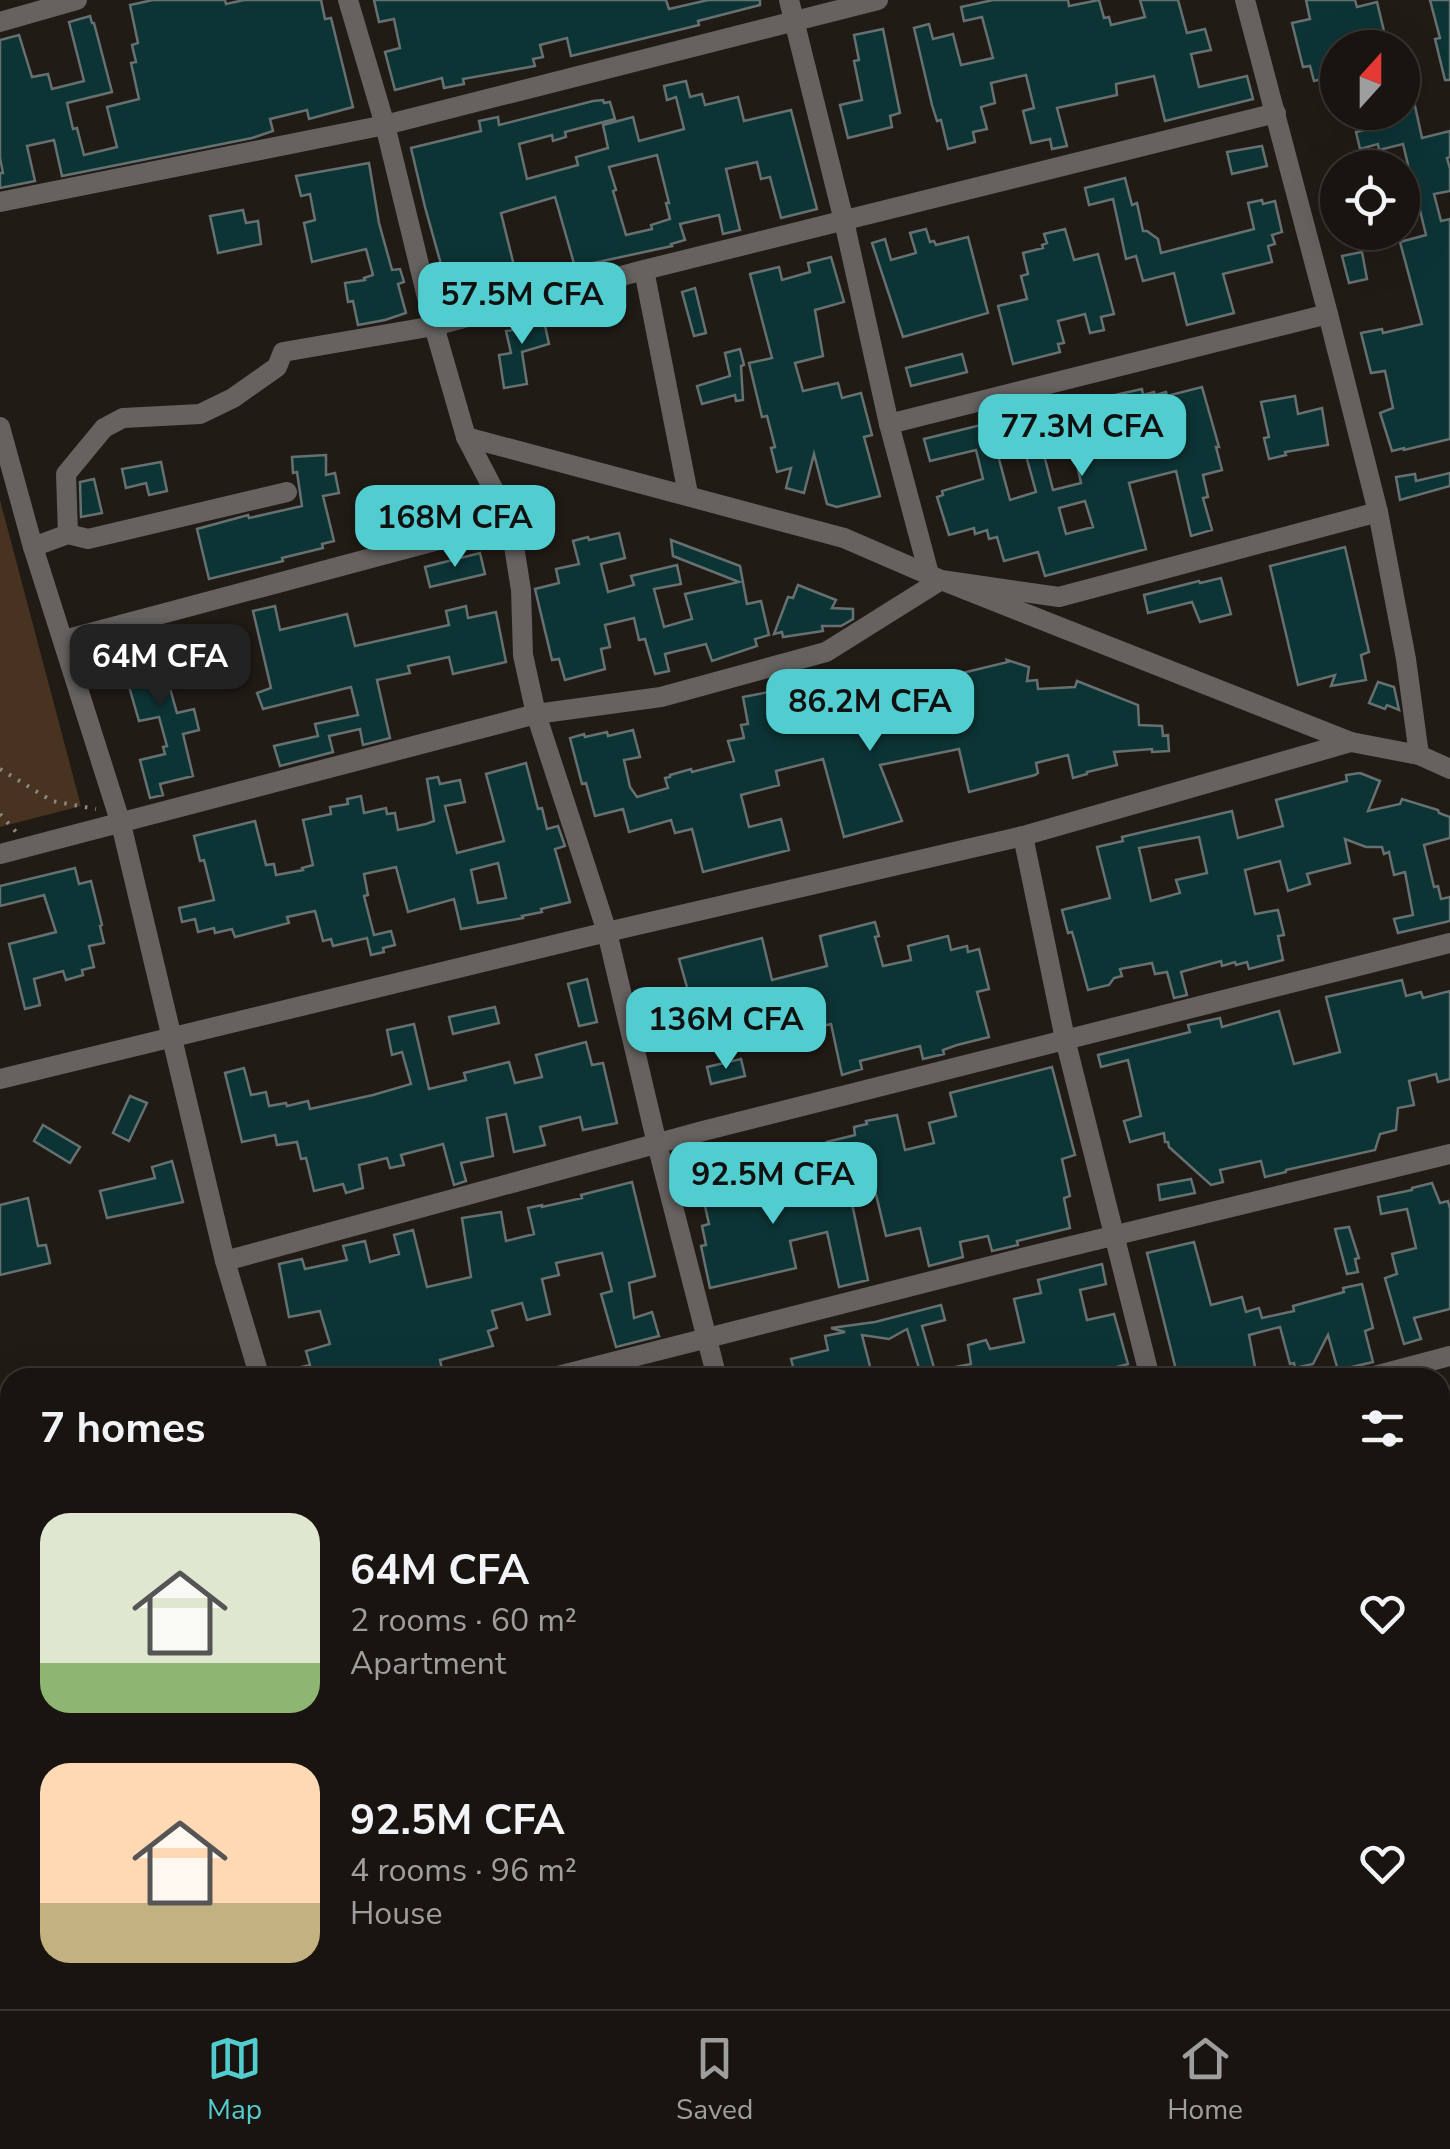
<!DOCTYPE html>
<meta charset="utf-8">
<style>
:root{--surface:#191410;--page:#221d19;--text:#f1f3f6;--muted:#9f9e9f;--line:#373330;--accent:#52cdcf}
body{margin:0;font-family:"Nunito Sans",sans-serif;background:var(--page);color:var(--text);height:100vh;display:flex;flex-direction:column;font-size:38px;white-space:nowrap}
*{box-sizing:border-box;margin:0}
p{font-size:32px;color:var(--muted)}
.icon{flex:none;width:55px;height:55px;fill:none;stroke:currentColor;stroke-width:2;stroke-linecap:round;stroke-linejoin:round}
.map{position:relative;flex:1;overflow:hidden}
.panel{position:absolute;left:0px;top:1368px;width:1450px;height:642px;display:flex;flex-direction:column;background:var(--surface);border-radius:30px 30px 0 0;box-shadow:0 10px 40px #0002,0 0 0 2px var(--line)}
.panel>*{flex:none}
.needle{width:65px;rotate:21deg}
.tools{position:absolute;left:1320px;top:30px;display:grid;gap:20px}
.tools a{display:grid;place-items:center;width:100px;height:100px;border-radius:50%;background:var(--surface);box-shadow:0 10px 40px #0002,0 0 0 2px var(--line);font-size:50px}
.price{position:absolute;translate:-50% -85px;padding:0 22px;border-radius:20px;background:var(--accent);color:#111;font-size:32px;line-height:65px;filter:drop-shadow(0 2px 5px #0008)}
.price::after{content:'';position:absolute;left:50%;top:60px;width:30px;height:22px;margin-left:-15px;background:inherit;clip-path:polygon(0 0,100% 0,50% 100%)}
.price.active{background:#222;color:#fff}
ul{padding:0;list-style:none}
li{display:flex;align-items:center;gap:30px;height:250px;padding:0 40px}
li span{display:grid;place-items:center;flex:none;width:280px;height:200px;border-radius:30px;color:#555}
li>.icon{margin-inline-start:auto}
span .icon{width:120px;height:120px;fill:#fffc;stroke-width:1}
li b{font-size:42px}
h2{display:flex;justify-content:space-between;align-items:center;height:120px;padding:0 40px;font-size:42px}
.tabs{display:flex;justify-content:space-around;align-items:center;height:140px;border-top:2px solid var(--line);background:var(--surface);font-size:28px;color:var(--muted)}
.tabs a{display:grid;justify-items:center;gap:5px}
.tabs .active{color:var(--accent)}
.map>svg:first-child{display:block}
</style>
<div class="map">
<svg width="1450" height="2009" viewBox="0 0 1450 2009">
<rect width="100%" height="100%" fill="#211b16"/>
<g fill="#483321">
<path d="M0,500L81,806L0,827Z"/>
<path d="M1444,1838L1450,1851V1947L1440,1955V1839Z"/>
</g>
<g fill="#0d3435" stroke="#667070" stroke-width="2.5" fill-rule="evenodd">
<path d="M153,0H225L226,4L244,0H321L325,19L331,18L353,107L309,119L307,110L270,119L273,131L252,138L62,176L54,140L27,146L35,181L0,188V173H3L0,158V40L19,35L32,77L48,74L52,89L84,81L69,22L90,16L92,23H94L112,92L67,103L73,129L77,128L84,155L117,147L107,107L139,99L131,63L136,62L132,45L138,43L130,5Z"/>
<path d="M374,0H666L669,9L708,0H760V5L698,21L699,25L571,56L567,38L540,45L543,57L533,59L535,66L463,79L464,84L444,88L442,78L395,90L385,52L400,48L394,19L379,22Z"/>
<path d="M993,0H1068L1069,6L1099,0L1104,18L1109,17L1111,25L1145,17L1140,0H1178L1187,33L1205,29L1211,50L1191,54L1199,87L1247,76L1253,99L1165,121L1154,76L1116,84L1117,95L1057,108L1067,146L1052,149L1050,139L1031,143L1023,111L1034,108L1026,75L991,83L995,103L981,107L987,129L973,132L975,142L948,149L941,120L937,121L932,105L914,28L929,24L933,39L953,34L961,65L993,58L982,17L964,21L961,7Z"/>
<path d="M1306,0H1355L1357,7L1377,2L1388,48H1338V75L1314,81L1310,66L1303,67L1292,23L1310,19Z"/>
<path d="M1430,0H1450V80H1445L1435,39L1440,38Z"/>
<path d="M883,29L900,113L890,116L892,127L848,138L840,105L862,100L854,61L859,60L854,35Z"/>
<path d="M686,81L690,97L702,94L705,105L738,97L744,121L791,110L817,209L781,218L770,177L761,179L757,162L726,169L740,230L723,234L719,215L680,224L685,240L671,244L672,246L575,267L555,197L501,213L519,286L484,294L483,291L451,300L425,207L411,148L481,131L479,121L498,117L499,125L593,101L603,100L604,103L610,102L615,119L565,132L566,137L553,141L552,135L519,144L527,179L578,165L576,157L608,148L603,125L633,117L639,141L684,129L676,97L667,100L664,86ZM657,155L669,203H666L670,219L651,225L652,229L626,235L613,191L616,190L609,167Z"/>
<path d="M1415,106L1422,138L1450,131V157L1447,158L1450,169V191L1434,194L1441,221L1450,219V439L1404,450V448L1392,451L1380,413L1393,408L1385,371L1371,373L1361,333L1382,329L1383,333L1422,324L1400,242L1426,235L1415,190L1402,193V175L1410,173L1403,144L1379,150L1378,144L1360,149L1356,132L1373,128L1369,112H1402V109Z"/>
<path d="M1262,146L1267,166L1232,174L1227,152Z"/>
<path d="M369,163L379,223L392,270L400,269L404,282L398,284L406,313L385,320L358,325L353,301L348,302L345,283L365,280L364,278L373,275L366,249L312,262L304,223L315,220L310,194L301,196L296,176Z"/>
<path d="M1125,178L1132,205L1137,203L1143,231H1147L1158,239L1161,253L1254,229L1248,203L1262,200L1263,204L1275,201L1282,232L1272,235L1275,244L1268,246L1272,262L1223,274L1234,313L1187,325L1174,273L1143,281L1136,256L1126,259L1113,199L1089,205L1085,188Z"/>
<path d="M243,210L246,223L258,221L261,244L218,253L210,216Z"/>
<path d="M926,229L930,242L934,241L936,245L968,237L988,313L903,337L872,243L885,239L891,260L916,253L910,233Z"/>
<path d="M1065,229L1074,260L1098,254L1114,314L1101,317L1104,330L1090,333L1085,314L1058,321L1064,343L1058,344L1060,352L1013,364L998,306L1027,299L1021,276L1028,274L1023,253L1043,248L1042,245L1047,243L1044,234Z"/>
<path d="M1362,252L1367,279L1349,283L1342,256Z"/>
<path d="M831,257L844,302L815,310L823,356L795,363L803,391L838,383L842,398L861,393L872,435L864,437L880,496L837,507L827,504L814,454L804,493L786,488L791,468L777,472L771,448L775,447L767,416L762,417L749,363L772,358L750,274L779,267L782,280L810,272L808,263Z"/>
<path d="M695,288L706,333L694,336L682,292Z"/>
<path d="M542,312L549,344L522,352L527,384L504,388L499,355L511,353L506,331L513,330L511,320Z"/>
<path d="M740,349L744,365L741,366L743,400L736,401L735,395L702,404L697,386L730,376L725,353Z"/>
<path d="M962,354L967,372L911,386L906,368Z"/>
<path d="M1202,387L1219,447H1216L1222,470L1203,475L1208,497L1203,498L1212,530L1191,536L1176,471L1129,483L1146,549L1045,576L1038,552L1004,561L997,537L989,539L987,530L975,534L974,528L949,535L937,497L943,495L942,491L983,479L976,450L930,461L924,439L981,425L982,428L1033,412L1053,490L1081,483L1071,436L1096,430L1088,401L1142,389L1143,395L1154,392L1155,395L1166,392L1167,396ZM1022,441L1036,492L1010,500L996,448ZM1085,501L1093,527L1066,534L1059,508Z"/>
<path d="M1295,396L1298,414L1322,408L1328,445L1285,452L1286,455L1269,459L1264,438L1269,437L1261,402Z"/>
<path d="M326,455V475L335,473L339,493L323,496L334,541L322,544L323,548L282,558L283,561L209,579L197,529L248,515L249,518L302,506L297,472L293,473L292,457Z"/>
<path d="M161,462L167,491L149,495L146,483L126,488L122,469Z"/>
<path d="M1450,473V486L1400,500L1396,477L1415,474L1416,481Z"/>
<path d="M94,479L102,513L81,517L80,482Z"/>
<path d="M619,533L625,558L601,564L608,592L634,585L631,576L677,565L681,584L654,589L664,627L692,619L685,594L739,582L673,556L671,540L740,566L747,604L761,601L769,635L755,639L757,646L712,661L706,644L665,654L669,671L655,674L645,639L639,640L634,618L605,625L610,647L601,649L605,669L565,680L559,659L552,660L535,589L559,583L556,569L579,564L573,541L588,537L589,540Z"/>
<path d="M1345,547L1369,652L1361,655L1366,680L1331,686L1335,675L1298,685L1270,566Z"/>
<path d="M480,553L485,574L430,587L425,567Z"/>
<path d="M1221,578L1231,614L1200,622L1192,602L1148,613L1144,595L1199,581L1200,583Z"/>
<path d="M798,585L836,600L832,608L853,609V619L841,626H822L823,631L783,637L782,632L774,634L788,597L793,598Z"/>
<path d="M275,606L280,630L347,614L355,646L449,625L446,611L466,606L468,618L496,612L506,662L453,674L449,657L408,666L410,673L377,680L390,738L363,745L360,729L329,736L333,752L280,766L274,746L318,736L315,724L358,715L351,687L263,709L257,693L271,688L253,611Z"/>
<path d="M170,632L178,660L163,664L177,713L194,709L199,730L183,734L193,776L160,784L163,795L150,798L140,760L165,754L163,747L167,746L159,717L139,721L126,676L131,674L124,643Z"/>
<path d="M1007,660L1029,667L1027,681L1037,680L1038,689L1075,687L1077,681L1138,705L1139,725L1162,726L1163,736L1168,735L1169,751L1152,752V749L1114,752L1117,765L1087,772V774L1073,778L1068,755L1036,763L1038,773L1035,775L969,792L959,749L880,765L902,821L844,837L823,759L776,771L779,785L741,795L749,827L781,819L789,850L703,872L692,829L675,833L671,820L629,832L623,809L595,816L586,783L582,784L570,738L584,734L585,737L607,732L608,736L633,730L640,757L624,760L630,787L637,797L668,788L665,778L670,777V775L691,769L692,772L734,761L728,741L744,738L741,725L748,724L743,697L769,692L772,708L804,700L807,711L828,705L830,712L834,713L868,705L862,682L883,678L885,686L899,683L900,686L913,683L916,693L952,683L950,676L1008,662Z"/>
<path d="M1378,682L1394,687L1399,710L1387,705L1385,709L1369,703Z"/>
<path d="M526,763L538,809L542,808L547,829L558,826L565,846L555,849L570,902L541,909L542,912L522,916L523,918L461,929L454,899L408,912L396,867L364,874L368,895L364,896L374,935L391,931L395,945L383,948L384,952L371,955L367,938L333,946L331,939L323,941L315,911L287,917L289,923L235,937L232,929L215,933L214,928L198,932L195,919L182,922L179,908L214,900L204,860L200,861L194,836L255,821L266,865L274,864L276,875L303,870L302,868L313,865L303,820L331,814L330,807L348,804L347,799L361,796L364,813L386,808L387,814L395,813L398,830L426,824L434,821L427,779L438,777L440,784L460,780L465,802L445,806L457,853L504,841L486,774ZM498,863L506,898L478,903L471,870Z"/>
<path d="M1360,773L1380,781L1368,811L1400,804L1402,799L1438,810L1439,813L1450,817V838L1424,845L1434,887L1438,886L1441,899L1450,897V921L1398,933L1394,919L1413,915L1405,872L1394,875L1389,852L1384,854L1382,847H1366L1345,839L1350,863L1307,874L1310,884L1288,891L1280,861L1245,870L1255,914L1278,910L1284,935L1278,936L1283,960L1249,969L1247,962L1236,965L1235,962L1222,966L1221,961L1181,972L1187,995L1174,998L1167,972L1155,974L1152,963L1120,969L1122,976L1114,978L1109,985L1088,990L1075,942L1072,932L1068,933L1062,910L1110,898L1097,847L1123,841L1122,837L1232,811L1238,838L1283,826L1276,800L1347,781L1346,775ZM1199,837L1207,873L1176,880L1180,893L1151,901L1139,848Z"/>
<path d="M75,868L79,884L91,881L102,925L100,926L104,943L89,946L94,967L82,970L83,975L66,980L63,971L34,979L40,1005L25,1009L9,944L56,932L44,895L0,906V886Z"/>
<path d="M875,922L879,936L875,937L883,966L911,960L908,946L948,936L951,950L967,946L968,952L979,949L989,989L977,992L989,1037L957,1045L943,1050L944,1054L923,1059L920,1046L860,1061L862,1069L842,1075L831,1024L806,1030L799,1010L793,1011L797,1032L784,1035L781,1022L745,1029L743,1022L700,1033L679,959L762,938L772,980L827,966L820,936Z"/>
<path d="M587,979L597,1022L579,1026L568,984Z"/>
<path d="M1402,980L1406,996L1421,992L1423,998L1450,991V1079L1438,1082L1436,1074L1409,1081L1414,1105L1398,1108L1396,1130L1380,1134L1375,1150L1286,1170V1172L1265,1177L1261,1161L1220,1170L1223,1182L1211,1185L1169,1147L1168,1142H1165L1164,1133L1130,1142L1124,1121L1141,1116L1128,1060L1101,1067L1098,1055L1190,1032L1188,1025L1220,1018L1222,1027L1279,1011L1294,1064L1340,1052L1326,997Z"/>
<path d="M495,1007L499,1023L453,1034L449,1017Z"/>
<path d="M414,1024L429,1089L466,1080L464,1073L509,1062L515,1083L542,1077L536,1055L586,1042L592,1065L603,1063L617,1123L583,1130L580,1117L540,1127L545,1145L514,1152L506,1114L487,1118L493,1156L461,1163L466,1181L454,1185L443,1144L401,1155L404,1165L390,1168L387,1158L359,1165L363,1188L346,1193L343,1184L314,1191L306,1158L301,1159L297,1142L277,1145L275,1135L242,1142L225,1073L244,1068L251,1095L266,1092L269,1106L286,1103L287,1106L308,1101L310,1109L373,1095L411,1084L402,1052L392,1055L387,1030Z"/>
<path d="M741,1059L745,1076L711,1084L707,1067Z"/>
<path d="M1052,1067L1075,1155L1062,1159L1070,1196L1064,1198L1070,1228L1017,1241L1018,1245L992,1251L988,1236L960,1242L963,1257L929,1266L920,1228L886,1236L867,1157L833,1165L827,1142L855,1135L854,1127L867,1124L866,1121L897,1115L905,1150L934,1143L929,1123L956,1116L950,1093Z"/>
<path d="M130,1096L147,1103L129,1141L113,1133Z"/>
<path d="M43,1125L80,1147L70,1163L34,1141Z"/>
<path d="M790,1158L796,1184L809,1182L814,1202L850,1194L868,1280L839,1287L827,1232L790,1241L796,1268L710,1288L701,1246L706,1245L702,1226L709,1224L698,1175L731,1167L734,1179L759,1173L785,1195L777,1161Z"/>
<path d="M172,1161L183,1202L107,1218L100,1191L155,1178L152,1167Z"/>
<path d="M1191,1179L1195,1193L1160,1200L1158,1185Z"/>
<path d="M632,1182L655,1276L629,1283L634,1318L652,1312L659,1336L616,1347L601,1294L612,1291L602,1253L556,1263L559,1275L542,1279L550,1314L527,1320L522,1303L492,1311L497,1328L488,1331L493,1346L440,1360L443,1373L429,1378H331V1374L318,1378H281L280,1372L310,1365L306,1351L330,1344L320,1311L289,1317L279,1264L302,1259L305,1269L347,1260L343,1246L365,1241L370,1262L399,1254L394,1235L413,1230L427,1287L471,1277L462,1218L501,1212L506,1241L534,1234L528,1208L542,1205V1207L582,1198L581,1195Z"/>
<path d="M1432,1183L1440,1203L1448,1201L1450,1209V1309L1414,1318L1421,1339L1404,1344L1385,1278L1397,1274L1392,1254L1416,1248L1407,1209L1381,1214L1378,1197L1412,1190V1188Z"/>
<path d="M28,1198L38,1246L46,1245L50,1263L0,1275V1205Z"/>
<path d="M1349,1227L1359,1258L1355,1259L1358,1272L1347,1274L1335,1229Z"/>
<path d="M1194,1242L1211,1305L1242,1297L1246,1312L1259,1308L1262,1318L1294,1311L1293,1306L1344,1292L1343,1288L1362,1284L1373,1328L1365,1331L1373,1362L1352,1367L1353,1370L1339,1374L1328,1335L1313,1364L1295,1368L1294,1363L1290,1364L1280,1327L1249,1335L1256,1372L1245,1375V1378H1178L1147,1253Z"/>
<path d="M1102,1264L1106,1284L1080,1290L1087,1320L1114,1314L1128,1364L1087,1375L1088,1377L1018,1378L1016,1368L981,1378H922L907,1329L889,1339L862,1335L873,1378H796L791,1359L828,1350L825,1336L845,1332L831,1328L875,1322L941,1305L945,1320L922,1326L935,1371L971,1364L968,1345L986,1340L990,1349L1024,1342L1014,1299L1041,1293L1038,1280Z"/>
</g>
<g fill="none" stroke-linecap="round" stroke-linejoin="round">
<g stroke="#8d8884" stroke-width="4" stroke-dasharray="2.5 8" stroke-linecap="butt">
<path d="M0,769L52,801L96,809"/>
<path d="M0,814L17,833"/>
</g>
<g stroke="#656260" stroke-width="20">
<path d="M348,0L385,125L434,326L466,437L510,521L521,590L523,655L536,714L607,932L657,1144L717,1378"/>
<path d="M789,0L844,221L889,424L929,574"/>
<path d="M1245,0L1328,314L1378,512L1406,659L1419,755"/>
<path d="M0,22L77,0"/>
<path d="M0,202L385,125L878,0"/>
<path d="M644,270L688,494"/>
<path d="M889,424L1328,314"/>
<path d="M0,427L33,547L121,824L225,1261L260,1378"/>
<path d="M466,437L844,538L941,580L1351,742L1419,755L1450,769"/>
<path d="M68,534L66,474L104,428L123,418L200,414L233,398L277,367L283,352L434,326L644,270L1276,113"/>
<path d="M33,547L68,534L88,539L287,492"/>
<path d="M64,640L510,521"/>
<path d="M1023,836L1065,1039L1150,1378"/>
<path d="M0,854L536,714L661,697L826,652L941,580L1059,597L1378,512"/>
<path d="M0,1079L607,932L1023,836L1351,742"/>
<path d="M225,1261L703,1131L1450,943"/>
<path d="M550,1378L1026,1257L1450,1154"/>
<path d="M1367,1378L1450,1356"/>
<path d="M1440,1578L1450,1575"/>
<path d="M1440,1679L1450,1682"/>
<path d="M1440,1815L1450,1812"/>
<path d="M1342,2000L1344,2009"/>
<path d="M18,2009L19,2000"/>
<path d="M390,2009L392,2000"/>
<path d="M595,2009L597,2000"/>
<path d="M800,2009L802,2000"/>
</g>
<g stroke="#b0aaa4" stroke-width="25">
<path d="M0,1603L10,1606"/>
<path d="M0,1631L10,1635"/>
<path d="M1021,2000L1046,2009"/>
<path d="M1081,2000L1106,2009"/>
</g>
</g>
</svg>
<div class="tools">
<a><svg class="needle" viewBox="-14 -14 28 28"><path d="M0-13l5 13h-10z" fill="#e53935"/><path d="M0 13l5-13h-10z" fill="#9f9e9f"/></svg></a>
<a><svg class="icon" aria-label="locate" viewBox="0 0 24 24"><circle cx="12" cy="12" r="6"/><path d="M12 2v4M12 18v4M2 12h4M18 12h4"/></svg></a>
</div>
<b class="price" style="left:522px;top:347px">57.5M CFA</b>
<b class="price" style="left:1082px;top:479px">77.3M CFA</b>
<b class="price" style="left:455px;top:570px">168M CFA</b>
<b class="price active" style="left:160px;top:709px">64M CFA</b>
<b class="price" style="left:870px;top:754px">86.2M CFA</b>
<b class="price" style="left:726px;top:1072px">136M CFA</b>
<b class="price" style="left:773px;top:1227px">92.5M CFA</b>
<section class="panel">
<h2>7 homes<svg class="icon" aria-label="filters" viewBox="0 0 24 24"><path d="M4 7h16M4 17h16"/><circle cx="9" cy="7" r="2"/><circle cx="15" cy="17" r="2"/></svg></h2>
<ul>
<li><span style="background:linear-gradient(#dfe7d0 75%,#8fb573 0)"><svg class="icon" aria-label="home" viewBox="0 0 24 24"><path d="M3 11l9-7 9 7M6 9v11h12V9"/></svg></span><div><b>64M CFA</b><p>2 rooms · 60 m²</p><p>Apartment</p></div><svg class="icon" aria-label="heart" viewBox="0 0 24 24"><path d="M12 20l-8-8c-3-5 5-10 8-4 3-6 11-1 8 4z"/></svg></li>
<li><span style="background:linear-gradient(#ffd9b3 70%,#c2b280 0)"><svg class="icon" aria-label="home" viewBox="0 0 24 24"><path d="M3 11l9-7 9 7M6 9v11h12V9"/></svg></span><div><b>92.5M CFA</b><p>4 rooms · 96 m²</p><p>House</p></div><svg class="icon" aria-label="heart" viewBox="0 0 24 24"><path d="M12 20l-8-8c-3-5 5-10 8-4 3-6 11-1 8 4z"/></svg></li>
</ul>
</section>
</div>
<nav class="tabs">
<a class="active"><svg class="icon" aria-label="map" viewBox="0 0 24 24"><path d="M3 6l6-2 6 2 6-2v14l-6 2-6-2-6 2zM9 4v14M15 6v14"/></svg>Map</a>
<a><svg class="icon" aria-label="saved" viewBox="0 0 24 24"><path d="M7 4h10v16l-5-4-5 4z"/></svg>Saved</a>
<a><svg class="icon" aria-label="home" viewBox="0 0 24 24"><path d="M3 11l9-7 9 7M6 9v11h12V9"/></svg>Home</a>
</nav>
